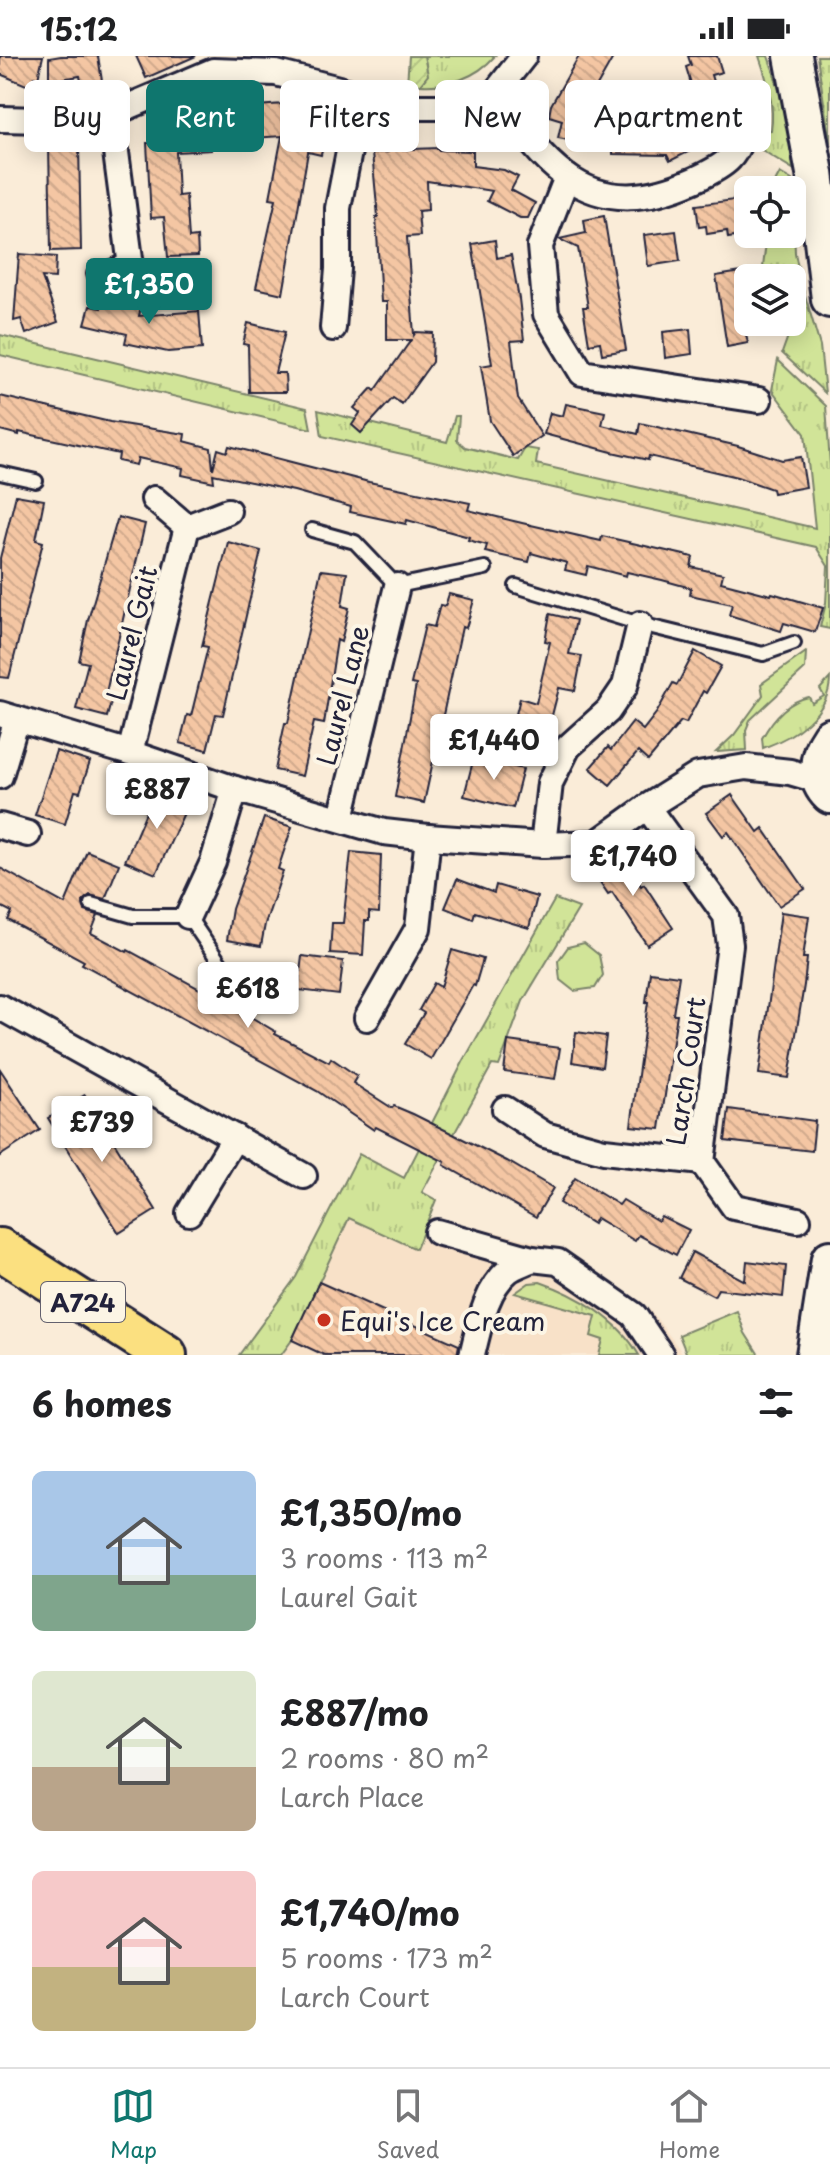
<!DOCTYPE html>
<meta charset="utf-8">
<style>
:root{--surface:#fff;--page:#f2f2f2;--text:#202124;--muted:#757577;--line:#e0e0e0;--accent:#0f766e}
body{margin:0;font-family:"Playpen Sans",sans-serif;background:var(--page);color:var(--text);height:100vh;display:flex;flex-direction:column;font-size:30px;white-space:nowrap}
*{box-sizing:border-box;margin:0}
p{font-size:26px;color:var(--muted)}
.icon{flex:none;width:44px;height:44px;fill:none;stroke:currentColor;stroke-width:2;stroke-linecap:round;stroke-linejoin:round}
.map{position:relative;height:1299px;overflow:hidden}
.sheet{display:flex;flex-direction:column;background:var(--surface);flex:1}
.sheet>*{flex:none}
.top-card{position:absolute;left:24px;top:24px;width:782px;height:72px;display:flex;gap:16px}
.controls{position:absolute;left:734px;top:120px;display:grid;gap:16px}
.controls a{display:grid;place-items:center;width:72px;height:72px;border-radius:12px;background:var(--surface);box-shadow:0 4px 20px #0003;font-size:40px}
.price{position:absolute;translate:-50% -68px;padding:0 18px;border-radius:8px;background:#fff;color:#222;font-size:26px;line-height:52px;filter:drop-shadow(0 2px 4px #0008)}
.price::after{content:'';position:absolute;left:50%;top:48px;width:24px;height:18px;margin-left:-12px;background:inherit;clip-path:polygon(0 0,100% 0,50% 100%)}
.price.selected{background:var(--accent);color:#fff}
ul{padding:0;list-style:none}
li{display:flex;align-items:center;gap:24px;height:200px;padding:0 32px}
li span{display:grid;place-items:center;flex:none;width:224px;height:160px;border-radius:12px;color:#555}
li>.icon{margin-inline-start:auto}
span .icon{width:96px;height:96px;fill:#fffc;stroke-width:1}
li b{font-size:34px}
h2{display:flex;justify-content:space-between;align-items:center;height:96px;padding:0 32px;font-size:34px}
.tag{padding:0 28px;border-radius:12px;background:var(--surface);box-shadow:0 4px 20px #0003;font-size:28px;line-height:72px}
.tag.selected{background:var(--accent);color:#fff}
.status{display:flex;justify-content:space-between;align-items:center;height:56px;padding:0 40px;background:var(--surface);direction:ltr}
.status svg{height:22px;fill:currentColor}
.dock{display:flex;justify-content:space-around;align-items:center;height:112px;border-top:2px solid var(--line);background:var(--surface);font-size:22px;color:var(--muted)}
.dock a{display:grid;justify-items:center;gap:4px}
.dock .selected{color:var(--accent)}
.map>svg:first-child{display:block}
</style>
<div class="status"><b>15:12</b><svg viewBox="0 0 49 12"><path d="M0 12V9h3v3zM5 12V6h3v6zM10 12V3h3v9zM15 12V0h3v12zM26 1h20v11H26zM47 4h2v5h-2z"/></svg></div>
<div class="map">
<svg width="830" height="1299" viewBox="0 0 830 1299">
<defs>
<pattern id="grass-tufts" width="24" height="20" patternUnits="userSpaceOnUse" patternTransform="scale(2)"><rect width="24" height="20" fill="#d1e498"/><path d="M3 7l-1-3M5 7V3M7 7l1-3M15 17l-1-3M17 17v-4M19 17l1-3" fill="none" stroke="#b3c384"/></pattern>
<pattern id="garden-furrows" width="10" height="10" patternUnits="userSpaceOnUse" patternTransform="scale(2)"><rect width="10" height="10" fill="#d1e498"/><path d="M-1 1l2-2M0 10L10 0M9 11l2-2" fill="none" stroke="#b3c384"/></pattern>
<pattern id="building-back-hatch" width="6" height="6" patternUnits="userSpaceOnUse" patternTransform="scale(2)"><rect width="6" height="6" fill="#f4c6a3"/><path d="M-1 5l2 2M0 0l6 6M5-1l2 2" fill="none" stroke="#d1aa8d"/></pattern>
</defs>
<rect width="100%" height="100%" fill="#faecd8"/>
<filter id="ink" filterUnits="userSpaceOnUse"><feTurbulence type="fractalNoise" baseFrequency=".0125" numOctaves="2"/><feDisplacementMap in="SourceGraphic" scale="16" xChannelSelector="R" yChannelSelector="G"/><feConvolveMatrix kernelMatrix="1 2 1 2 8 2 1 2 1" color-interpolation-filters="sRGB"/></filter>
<g filter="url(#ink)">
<path fill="#f8e1c8" d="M335,1154L409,1156L561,1192L651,1255L684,1299H278Z"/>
<g fill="url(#grass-tufts)" stroke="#7a836a" stroke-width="2">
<path d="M424,0H495C476,22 448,31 420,29C429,21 427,10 424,0Z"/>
<path d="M759,0H768C782,37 789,74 793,113L757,91L756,75L771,74C775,50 767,23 759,0Z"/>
<path d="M817,0H830V87Z"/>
<path d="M780,117L792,124L795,197L801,226L820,290L825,337L782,297L787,283L788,266H792V222H780V212L763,211L767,178H792V134H771Z"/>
<path d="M0,279L307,352L311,373L0,299Z"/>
<path d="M778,304L826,350L830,409V573L820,571L826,547L828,510L816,491L322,380L318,354L447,386L455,360H459L457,384L465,391L518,404L525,392L538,394L536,408L815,472L805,378L772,334Z"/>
<path d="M806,596L805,613L750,664L746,674L747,694L716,696L734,679L763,639L761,628Z"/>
<path d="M830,622C830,658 793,681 763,692L762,682C772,664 788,645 809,641L812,647L824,640L820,633Z"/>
<path d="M555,843L579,852L523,945L499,1010L492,1009L422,1136L436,1144L416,1193L349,1162L292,1284L281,1299H239L296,1221L359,1098L404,1122L463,1006Z"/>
<path d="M540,1226C578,1239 618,1263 639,1299H599L603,1284L591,1280L596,1260L515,1237L529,1227Z"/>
<path d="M737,1255L745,1277L759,1299H687L679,1279Z"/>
</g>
<path fill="#d1e498" stroke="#7a836a" stroke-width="2" d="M584,887L599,899L603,919L595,932L574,935L560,924L558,905L568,891Z"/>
<path fill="url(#garden-furrows)" stroke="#7a836a" stroke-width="2" d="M409,0H424L428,19L420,29L407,28Z"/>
<g fill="url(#building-back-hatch)" stroke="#22223b" stroke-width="2">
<path d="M0,0H43L38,22L34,21L31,31L0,18Z"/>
<path d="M61,0H98L103,31L83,35L80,20L49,25V2Z"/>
<path d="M136,0H196L146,22Z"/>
<path d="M579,0H614L589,44L583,73L661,75L675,34L695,41L686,11L691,9L688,0H717L722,16L711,19L714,29L710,30L695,70L704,88L670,105L667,99L613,98V93L558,82L562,64L549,60L551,49Z"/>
<path d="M285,43L321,52L319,62L329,65L321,99L308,96L283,238L256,232L276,143L270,142L282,80L210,85L211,94L176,96L178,140L186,139L189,182L197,181L198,200L168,201L164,161L151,162L147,87H157V75L195,72L194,60L214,58V53L284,48Z"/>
<path d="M79,88L81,194L51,195L49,90Z"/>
<path d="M438,92V94L473,95V110L504,114L518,121L511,134L535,147L528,162H520L487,145L492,135L427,125L428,154L418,155L420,180L407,181L414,279L416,276L433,277L432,306L402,348L393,342L361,377L352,369L360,357L354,352L372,332L375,335L411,284H387V246H381L376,161H378L372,97L388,96V94Z"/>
<path d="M741,143L743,156L748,155V179L728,182L727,175L707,178L706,170L699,171L696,149Z"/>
<path d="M604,160L626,294L602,298L600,286L589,288L583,251H588L578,192L559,183L586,177L584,164Z"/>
<path d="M676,175L680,205L648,210L644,179Z"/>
<path d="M495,184L497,202L511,199L519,243L524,284L511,285L518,343L542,380L513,400L490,365L481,310L492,308L472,188Z"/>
<path d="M19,198L56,201L55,222L42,221L58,266L26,278L21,263L14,265Z"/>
<path d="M748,215V275H745L748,287L727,291L716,220Z"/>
<path d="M103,241L141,251L139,260L199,255L202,293L168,296L125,287L127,278L85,268L90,250L101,252Z"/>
<path d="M248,267L285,276L275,317H285L286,336H249L248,289L243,288Z"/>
<path d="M690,273L692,298L665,302L663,276Z"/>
<path d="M0,340L110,366L185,378L184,385L211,392L213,413L218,393L227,396L229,390L369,426L470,447L468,454L522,467L601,485L602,480L693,501L691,511L723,518L721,526L771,539L772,537L823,552L815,576L784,567L781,575L729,559L732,548L690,539L691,532L662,524L627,516L626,520L588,510L586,519L565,514L567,507L531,497L529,506L485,496L487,489L468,484L469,481L407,464L406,468L350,456L351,451L294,435L213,418L214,426L182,419L183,412L138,402L136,409L118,405L119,398L19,376V379L0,374Z"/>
<path d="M566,348L605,356L602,369L638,378L640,367L738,390L782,404L801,401L806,431L773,437L772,433L737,421L649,400L648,404L612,396L544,378L550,357L563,360Z"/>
<path d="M16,439L44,444L36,484L43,486L9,622L0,621V502Z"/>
<path d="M118,461L145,468L105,641L112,642L107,661L76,653L88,607L79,605L88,564Z"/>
<path d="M228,486L261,495L223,659L216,658L207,694L180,687L187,659L191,660L208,591L202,590Z"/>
<path d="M321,514L347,517L342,550L349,552L341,586L337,584L324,668L314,666L302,720L275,714L285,667H288Z"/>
<path d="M449,538L474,544L466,572L462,571L424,747L395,741L416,629L411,628L425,569L434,571L440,549L445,550Z"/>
<path d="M550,558L576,564L569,598L582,600L575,635L559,632L547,679L513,670L520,642L536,647L550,586L545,585Z"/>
<path d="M695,595L721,610L706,637L703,635L686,667L681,665L648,705L638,696L610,729L590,712L608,691L611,694L633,666L643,674L657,656L673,627L677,629Z"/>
<path d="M56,695L90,706L80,736L75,735L65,768L35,759Z"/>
<path d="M474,701L523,713L513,752L464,740Z"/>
<path d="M156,733L189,746L156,818L125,805Z"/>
<path d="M732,739L758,776L763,772L805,833L779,850L728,776L723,780L706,757Z"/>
<path d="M264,762L292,771L278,813L283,815L265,868L261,890L227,884L232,853Z"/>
<path d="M87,795L119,808L105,843L90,839L83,845L85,855L98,859L91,877L127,896L128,894L246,958L276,976L275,978L329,1006L331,1002L357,1020L353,1027L392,1052L394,1050L413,1058L507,1105L553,1132L536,1161L444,1109L445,1106L376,1071L374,1074L317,1035L82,908L84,905L8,864L12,856L0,850V812L65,848Z"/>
<path d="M351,796L381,799L379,857L369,856V865H365L363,899L330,897L332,867H343Z"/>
<path d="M619,796L641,830L644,828L673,872L647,889L612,836L608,838L592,814Z"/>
<path d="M457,823L494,837L496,829L537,841L529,872L475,856L473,863L445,852Z"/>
<path d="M781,856L809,860L803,902H807L804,929L789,1022L759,1018Z"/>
<path d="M452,894L483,903L475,930L473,929L431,1003L405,988L424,957L419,954L434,927L441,931Z"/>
<path d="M302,900L343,905L339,939L298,934Z"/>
<path d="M650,916L679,920L673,958H677L660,1073L631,1070L648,946H646Z"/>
<path d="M576,976L606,980L602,1011L572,1006Z"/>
<path d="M508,985L560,992L555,1023L504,1016Z"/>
<path d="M0,1013L40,1074L0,1100Z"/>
<path d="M85,1039L156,1154L119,1177L48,1062Z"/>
<path d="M729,1053L815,1065L812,1095L725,1085Z"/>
<path d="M575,1122L619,1149L623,1144L658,1165L661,1160L689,1174L676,1199L639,1179L635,1185L596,1162L593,1168L559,1147Z"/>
<path d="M692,1196L745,1225L747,1205L786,1210L783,1241L718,1233L714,1240L679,1222Z"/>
<path d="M319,1226L459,1289L457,1299H324L292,1284Z"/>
</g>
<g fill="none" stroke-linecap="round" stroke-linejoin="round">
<defs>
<g id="lane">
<path d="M94,218L130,203L163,225"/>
<path d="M0,417L36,425"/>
<path d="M312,474L355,486L397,530L485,512"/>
<path d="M516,530L640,568L763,598L794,587"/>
<path d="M91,848L133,860H188L237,932"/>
</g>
<g id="street">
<path d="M495,37C516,66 536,98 566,120C607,150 651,143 694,124C705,119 722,111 730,102C740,92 744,70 748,57"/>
<path d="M111,58L130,203"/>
<path d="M0,63L43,64L111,58L213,15L276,17L409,51H452L495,37L524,0"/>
<path d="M567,121L540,190L546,258L582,317L759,344"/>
<path d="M333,272L338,213V152L360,39"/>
<path d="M154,443L187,471L228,455"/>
<path d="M0,658L130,697L235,733L384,776L428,781L543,789L597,787L647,751L698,719L746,711L790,716L821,725"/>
<path d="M130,697L187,471"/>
<path d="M0,720L17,663"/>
<path d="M341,762L397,530"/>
<path d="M0,770L28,778"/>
<path d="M543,789L550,727L568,691L608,655L625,630L640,568"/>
<path d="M188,860L213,806L235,733"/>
<path d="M0,951L304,1120"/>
<path d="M367,962L418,872L428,781"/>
<path d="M505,1053L545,1079L604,1095L702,1106L730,889L726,860L647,751"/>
<path d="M702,1106L734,1151L798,1164"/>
<path d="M189,1157L235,1081"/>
<path d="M437,1176L532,1203L558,1206L634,1259L661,1299"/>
<path d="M472,1299C479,1272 485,1234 508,1215C514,1210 525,1207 532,1203"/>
</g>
<g id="secondary">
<path d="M793,0L815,117L830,243"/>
<path d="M830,681C818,698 813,723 830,739"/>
<path d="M815,1299L830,1203"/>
</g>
<path id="primary" d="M0,1193L166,1299"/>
</defs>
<use href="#lane" stroke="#22223b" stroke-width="18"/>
<use href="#street" stroke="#22223b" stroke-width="30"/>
<use href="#secondary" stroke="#22223b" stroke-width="42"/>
<use href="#primary" stroke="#22223b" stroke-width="46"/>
<use href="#lane" stroke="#fcf5e5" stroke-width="12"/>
<use href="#street" stroke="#fcf5e5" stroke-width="24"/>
<use href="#secondary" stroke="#fcf5e5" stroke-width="36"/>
<use href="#primary" stroke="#fbe080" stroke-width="40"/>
</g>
</g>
<circle fill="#c8321e" stroke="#fcf5e5" stroke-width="3" cx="324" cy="1264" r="8"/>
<g text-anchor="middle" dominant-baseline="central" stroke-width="8" stroke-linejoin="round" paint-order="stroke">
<rect fill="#fcf5e5" stroke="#63616e" stroke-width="2" x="41" y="1226" width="84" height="40" rx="6"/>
<g font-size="24" font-weight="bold" fill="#22223b">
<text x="83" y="1246">A724</text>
</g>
<g font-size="26" fill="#22223b" stroke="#fcf5e5">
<text transform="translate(131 577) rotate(-76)">Laurel Gait</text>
<text transform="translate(342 639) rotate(-76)">Laurel Lane</text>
<text transform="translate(685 1015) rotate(-82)">Larch Court</text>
</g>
<g font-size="26" fill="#22223b" stroke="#fcf5e5" text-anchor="start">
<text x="340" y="1264">Equi's Ice Cream</text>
</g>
</g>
</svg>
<div class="controls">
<a><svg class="icon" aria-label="locate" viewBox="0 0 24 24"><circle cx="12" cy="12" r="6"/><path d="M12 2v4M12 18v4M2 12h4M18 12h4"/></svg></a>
<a><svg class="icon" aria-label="layers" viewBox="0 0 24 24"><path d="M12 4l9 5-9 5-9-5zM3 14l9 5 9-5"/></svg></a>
</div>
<b class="price selected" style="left:149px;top:270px">£1,350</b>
<b class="price" style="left:494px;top:726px">£1,440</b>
<b class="price" style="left:157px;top:775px">£887</b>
<b class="price" style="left:633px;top:842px">£1,740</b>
<b class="price" style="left:248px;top:974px">£618</b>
<b class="price" style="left:102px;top:1108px">£739</b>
<div class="top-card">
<a class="tag">Buy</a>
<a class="tag selected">Rent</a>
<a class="tag">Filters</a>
<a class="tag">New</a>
<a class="tag">Apartment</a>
</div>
</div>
<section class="sheet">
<h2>6 homes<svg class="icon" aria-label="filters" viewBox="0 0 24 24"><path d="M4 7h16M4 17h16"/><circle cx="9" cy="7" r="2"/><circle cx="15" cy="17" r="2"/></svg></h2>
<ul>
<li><span style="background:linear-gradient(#a9c7e8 65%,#7fa58c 0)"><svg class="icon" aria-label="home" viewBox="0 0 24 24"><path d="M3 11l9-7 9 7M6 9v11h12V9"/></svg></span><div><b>£1,350/mo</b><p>3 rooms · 113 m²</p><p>Laurel Gait</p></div></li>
<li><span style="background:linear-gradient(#dfe7d0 60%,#b9a48a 0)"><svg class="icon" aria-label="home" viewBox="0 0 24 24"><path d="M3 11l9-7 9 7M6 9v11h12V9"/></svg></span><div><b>£887/mo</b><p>2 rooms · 80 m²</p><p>Larch Place</p></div></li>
<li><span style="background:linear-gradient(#f6c9c9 60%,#c2b280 0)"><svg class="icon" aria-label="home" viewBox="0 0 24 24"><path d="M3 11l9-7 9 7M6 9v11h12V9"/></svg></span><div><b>£1,740/mo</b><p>5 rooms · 173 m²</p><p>Larch Court</p></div></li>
</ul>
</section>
<nav class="dock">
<a class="selected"><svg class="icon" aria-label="map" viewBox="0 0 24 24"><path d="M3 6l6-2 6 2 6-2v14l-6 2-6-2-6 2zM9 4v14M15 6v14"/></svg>Map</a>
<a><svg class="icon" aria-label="saved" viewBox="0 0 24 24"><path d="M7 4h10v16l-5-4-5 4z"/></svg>Saved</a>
<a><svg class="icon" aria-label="home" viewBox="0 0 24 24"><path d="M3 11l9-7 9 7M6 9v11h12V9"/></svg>Home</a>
</nav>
